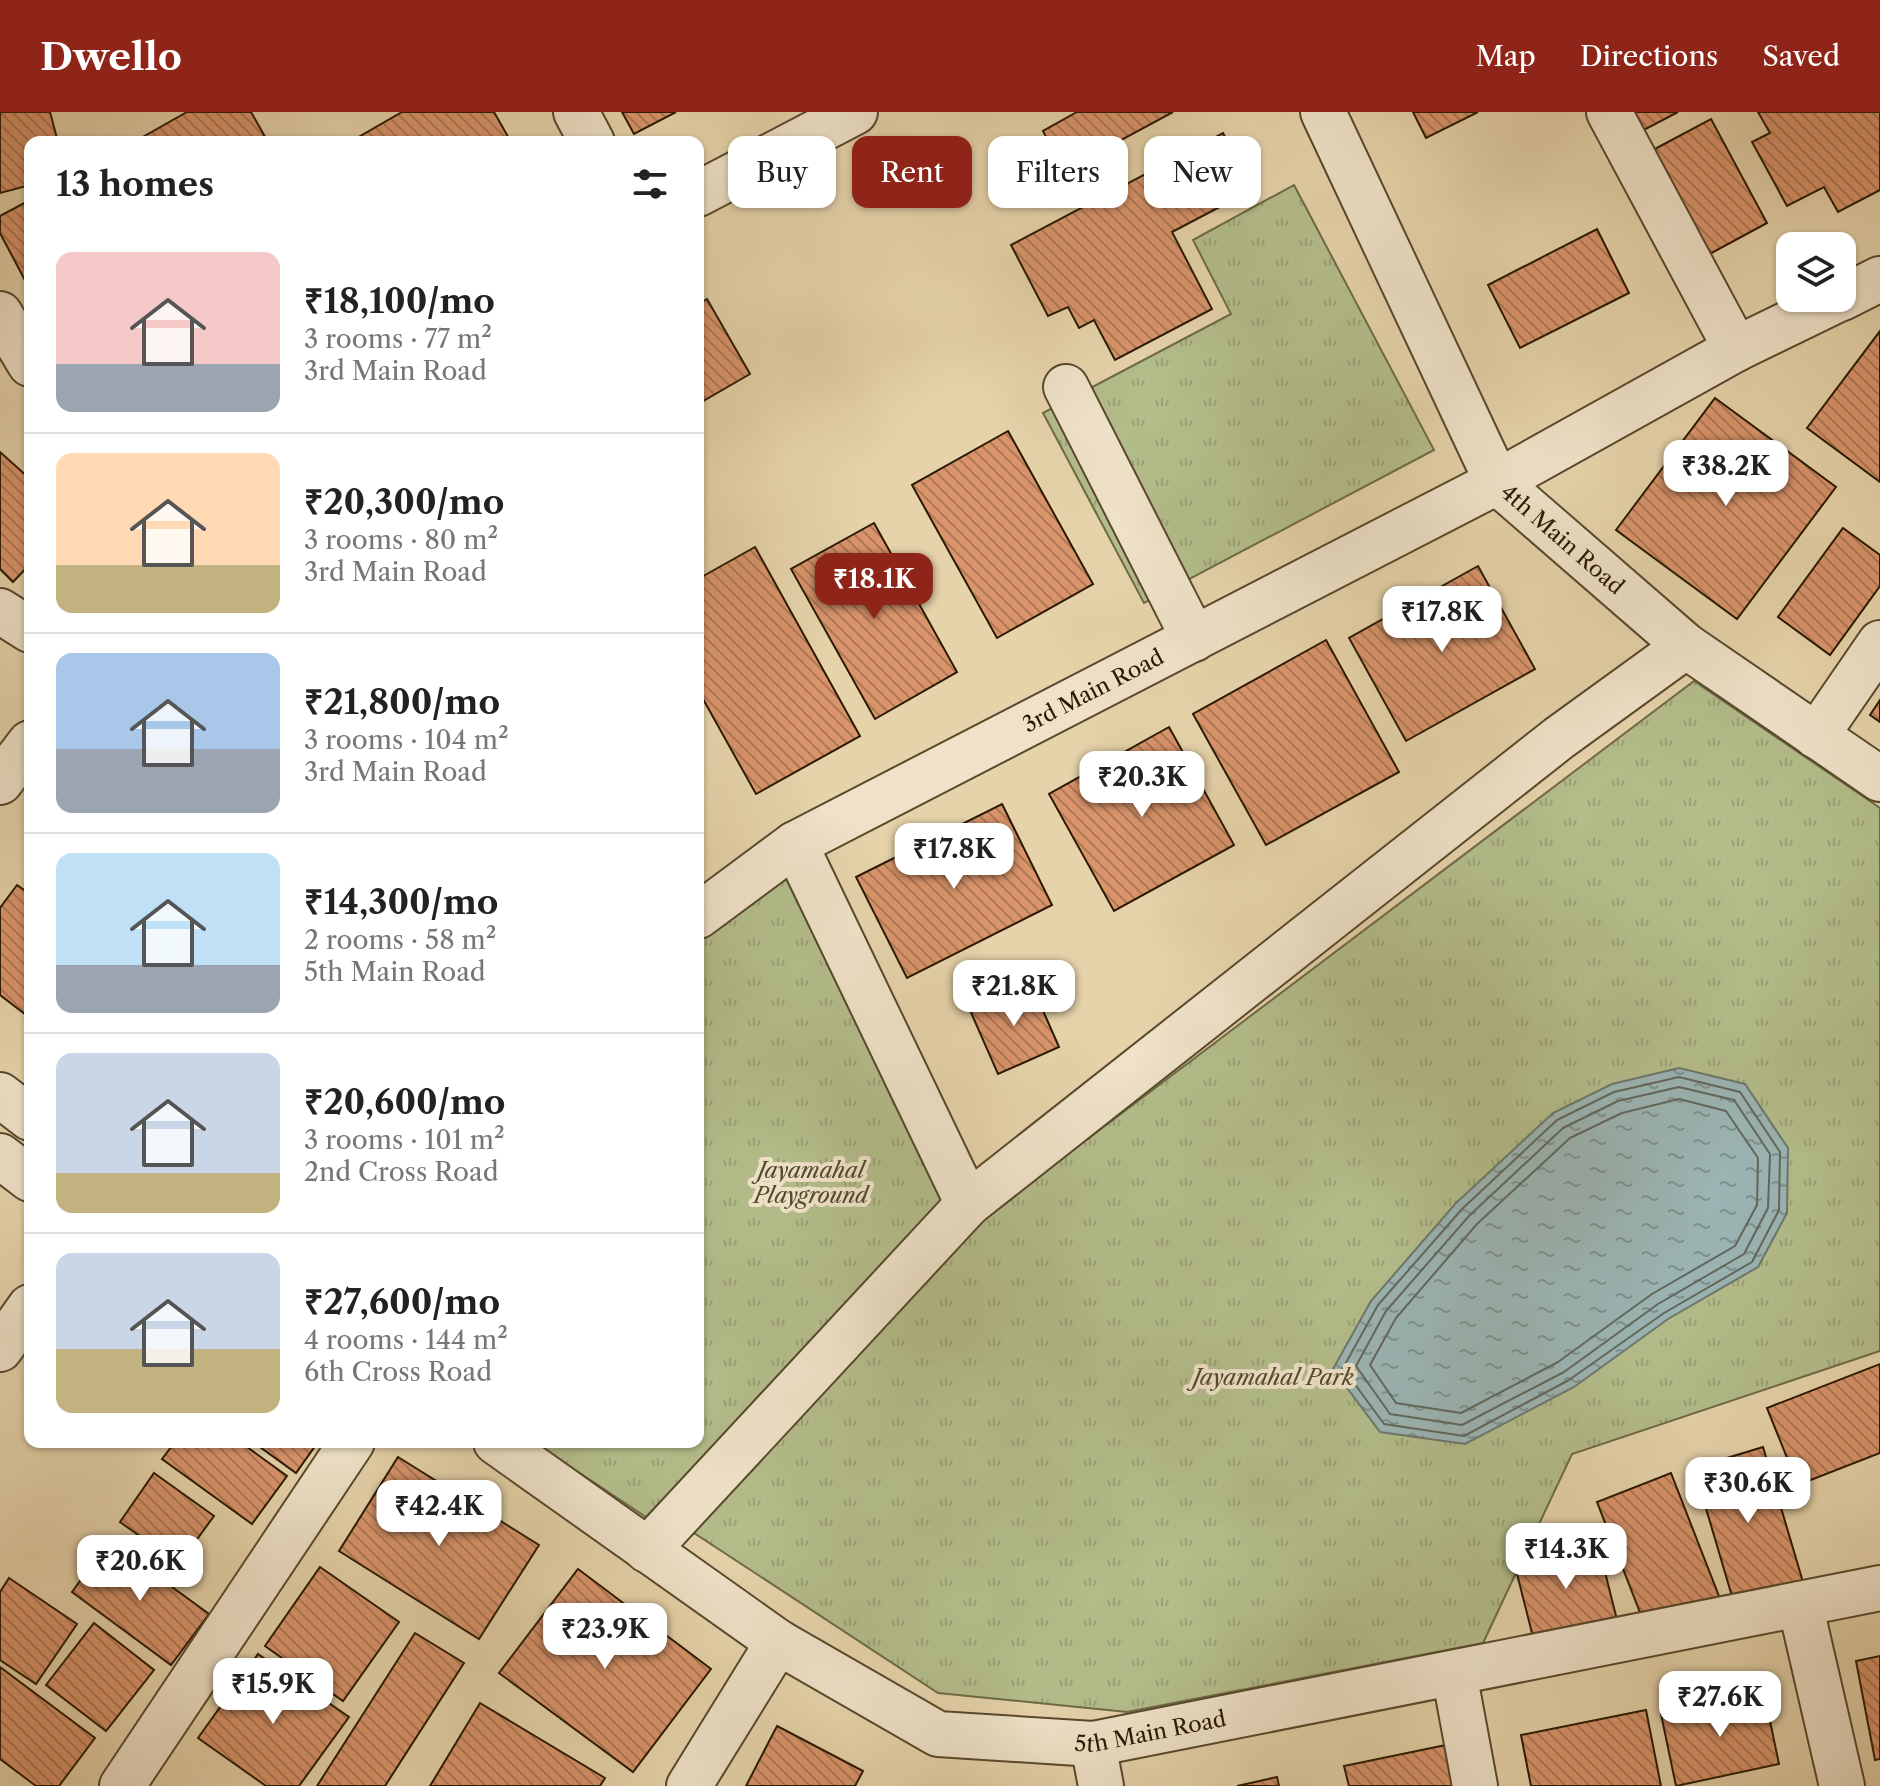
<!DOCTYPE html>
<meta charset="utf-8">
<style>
:root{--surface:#fff;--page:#f6f6f6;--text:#222;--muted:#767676;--line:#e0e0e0;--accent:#8f2418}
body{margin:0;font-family:"Libre Caslon Text",serif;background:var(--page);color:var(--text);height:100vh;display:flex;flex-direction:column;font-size:30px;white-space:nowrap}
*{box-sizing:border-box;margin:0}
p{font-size:26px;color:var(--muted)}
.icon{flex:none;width:44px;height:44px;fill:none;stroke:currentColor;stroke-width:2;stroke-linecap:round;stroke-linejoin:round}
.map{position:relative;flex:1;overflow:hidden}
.sheet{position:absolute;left:24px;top:24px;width:680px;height:1312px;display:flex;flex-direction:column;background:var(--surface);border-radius:16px;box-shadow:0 2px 6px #0004}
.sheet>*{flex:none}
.guide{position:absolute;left:728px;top:24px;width:760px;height:72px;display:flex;gap:16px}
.fabs{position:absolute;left:1776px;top:120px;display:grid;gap:16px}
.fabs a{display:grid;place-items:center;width:80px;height:80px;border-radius:16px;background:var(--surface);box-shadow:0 2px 6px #0004;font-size:40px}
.price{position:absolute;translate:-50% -68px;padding:0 18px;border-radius:16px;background:#fff;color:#222;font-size:26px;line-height:52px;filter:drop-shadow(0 2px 4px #0008)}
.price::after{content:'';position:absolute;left:50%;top:48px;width:24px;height:18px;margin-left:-12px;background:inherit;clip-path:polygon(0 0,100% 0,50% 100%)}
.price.current{background:var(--accent);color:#fff}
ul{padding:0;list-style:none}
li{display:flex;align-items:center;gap:24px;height:200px;padding:0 32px}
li+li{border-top:2px solid var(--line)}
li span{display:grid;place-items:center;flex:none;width:224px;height:160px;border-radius:16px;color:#555}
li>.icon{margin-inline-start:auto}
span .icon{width:96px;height:96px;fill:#fffc;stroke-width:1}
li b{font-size:34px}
h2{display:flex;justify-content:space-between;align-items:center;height:96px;padding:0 32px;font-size:34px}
.chip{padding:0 28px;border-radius:16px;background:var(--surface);box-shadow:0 2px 6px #0004;font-size:28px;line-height:72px}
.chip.current{background:var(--accent);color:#fff}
header{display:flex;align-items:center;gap:48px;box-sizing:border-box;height:112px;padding:0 40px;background:var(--accent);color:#fff}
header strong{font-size:38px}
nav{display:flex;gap:44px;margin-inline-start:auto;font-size:28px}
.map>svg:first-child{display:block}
</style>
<header>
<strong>Dwello</strong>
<nav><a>Map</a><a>Directions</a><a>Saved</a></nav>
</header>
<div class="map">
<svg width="1880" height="1674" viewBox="0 0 1880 1674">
<defs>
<pattern id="grass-tufts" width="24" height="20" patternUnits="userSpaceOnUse" patternTransform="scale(2)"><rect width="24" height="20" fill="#b3bd8a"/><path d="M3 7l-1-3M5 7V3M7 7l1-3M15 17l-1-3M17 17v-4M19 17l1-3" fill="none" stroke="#9aa275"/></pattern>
<pattern id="water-ripples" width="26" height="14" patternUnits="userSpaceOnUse" patternTransform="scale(2)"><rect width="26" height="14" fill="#9bb5b4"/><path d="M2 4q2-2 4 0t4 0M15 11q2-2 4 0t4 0" fill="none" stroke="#7e9290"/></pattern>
<pattern id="building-back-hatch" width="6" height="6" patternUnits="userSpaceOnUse" patternTransform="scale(2)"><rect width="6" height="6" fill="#d9946b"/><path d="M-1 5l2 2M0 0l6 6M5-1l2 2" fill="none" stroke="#b07856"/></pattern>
</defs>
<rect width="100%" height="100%" fill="#e6d3aa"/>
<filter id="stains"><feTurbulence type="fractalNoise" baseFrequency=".0025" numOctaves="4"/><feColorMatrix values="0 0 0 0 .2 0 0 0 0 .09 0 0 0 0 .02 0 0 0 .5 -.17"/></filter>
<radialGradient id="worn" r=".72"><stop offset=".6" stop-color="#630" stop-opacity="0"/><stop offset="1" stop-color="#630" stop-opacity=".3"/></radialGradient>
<g fill="url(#grass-tufts)" stroke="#6e6b46" stroke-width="2">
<path d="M1294,73L1434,338L1144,491L1043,301L1231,202L1193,128Z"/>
<path d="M1694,569L1880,696V1239L1572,1342L1483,1531L1127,1600L938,1581L688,1417L975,1112Z"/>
<path d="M787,764L946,1093L646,1405L533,1330H698V830Z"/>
</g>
<path fill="url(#water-ripples)" stroke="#6d776d" stroke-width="2" d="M1679,956L1745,972L1788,1036L1787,1101L1758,1155L1668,1207L1574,1275L1465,1332L1380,1320L1333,1257L1371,1189L1456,1091L1553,1001L1612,972Z"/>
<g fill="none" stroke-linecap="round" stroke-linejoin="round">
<g stroke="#62675c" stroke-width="2">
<path d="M1679,965L1740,980L1780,1040L1779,1098L1752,1150L1664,1201L1569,1268L1464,1324L1384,1312L1343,1256L1378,1193L1462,1097L1557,1008L1614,980Z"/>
<path d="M1679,975L1734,988L1770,1042L1768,1096L1744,1142L1658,1192L1564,1260L1462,1313L1390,1302L1356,1254L1386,1199L1469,1104L1563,1016L1618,989Z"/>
<path d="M1679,987L1726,999L1758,1046L1757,1093L1735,1134L1652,1182L1558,1250L1461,1301L1396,1291L1370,1253L1396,1206L1477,1112L1570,1026L1622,1001Z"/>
</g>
</g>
<g fill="url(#building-back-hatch)" stroke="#291903" stroke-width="2">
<path d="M0,0H50L58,30H30V73L0,81Z"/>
<path d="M187,0H251L268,30H134Z"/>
<path d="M402,0H494L511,30H350Z"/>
<path d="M622,0H676L634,22Z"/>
<path d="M1077,0H1173L1064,59L1043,19Z"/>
<path d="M1413,0H1478L1426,26Z"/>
<path d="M1629,0H1678L1640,20Z"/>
<path d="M1758,0H1880V78L1838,100L1824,75L1787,94L1752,30L1770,21Z"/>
<path d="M1711,7L1767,111L1706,144L1651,39Z"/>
<path d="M1223,21L1252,78L1172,120L1212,197L1115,248L1094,208L1079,216L1068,195L1048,204L1011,133Z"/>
<path d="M30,88V174H28L0,121V104Z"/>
<path d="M1597,117L1629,181L1520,236L1488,173Z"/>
<path d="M707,187L750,262L698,292V192Z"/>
<path d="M1880,219V370L1807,316Z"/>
<path d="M1715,286L1836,375L1737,507L1616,418Z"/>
<path d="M1008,319L1093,472L997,526L912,373Z"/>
<path d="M0,340L30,367V452L13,470L0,457Z"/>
<path d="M874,411L957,560L875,607L791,457Z"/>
<path d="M1843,416L1880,443V474L1830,543L1778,505Z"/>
<path d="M755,435L860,624L756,682L698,578V467Z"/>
<path d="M1478,454L1535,557L1406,629L1349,526Z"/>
<path d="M1326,528L1399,660L1266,733L1193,602Z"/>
<path d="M1880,588V610L1870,603Z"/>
<path d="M1169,615L1234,733L1114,799L1049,682Z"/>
<path d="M1002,692L1052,793L907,866L856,765Z"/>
<path d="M17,773L30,782V906L0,883V796Z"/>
<path d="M1030,869L1059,935L998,962L969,896Z"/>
<path d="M1880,1252V1341L1798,1373L1767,1296Z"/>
<path d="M175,1330H240L287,1364L252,1412L162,1347Z"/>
<path d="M253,1330H318L296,1361Z"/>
<path d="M1763,1335L1803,1470L1734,1491L1694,1356Z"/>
<path d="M398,1345L539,1433L479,1527L339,1439Z"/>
<path d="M154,1361L214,1404L179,1452L120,1410Z"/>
<path d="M1671,1361L1722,1492L1648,1521L1597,1390Z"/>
<path d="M1597,1428L1617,1508L1534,1529L1514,1450Z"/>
<path d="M109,1429L209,1502L171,1553L72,1480Z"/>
<path d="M320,1455L399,1510L343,1589L265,1534Z"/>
<path d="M578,1457L711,1557L633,1660L499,1561Z"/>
<path d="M9,1466L77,1512L36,1572L0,1548V1480Z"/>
<path d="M94,1511L154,1558L106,1619L46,1573Z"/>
<path d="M415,1521L464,1551L385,1674H317Z"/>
<path d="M258,1542L349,1605L299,1674H266L198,1626Z"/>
<path d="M1880,1544V1647L1875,1648L1856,1549Z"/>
<path d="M0,1555L95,1626L59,1674H36L0,1647Z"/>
<path d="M1764,1580L1779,1652L1676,1674L1661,1602Z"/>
<path d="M480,1591L605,1666L600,1674H430Z"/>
<path d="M1646,1598L1661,1674H1531L1521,1623Z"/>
<path d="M777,1614L863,1659L855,1674H746Z"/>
<path d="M1446,1633L1455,1674H1349L1344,1654Z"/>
<path d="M1277,1665L1279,1674H1237Z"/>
</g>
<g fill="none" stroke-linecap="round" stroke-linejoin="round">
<defs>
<g id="minor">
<path d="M576,0L592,30"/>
<path id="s1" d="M1323,0L1497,370L1686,534L1880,667"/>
<path d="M1609,0L1736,237"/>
<path d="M1842,186L1880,167"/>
<path d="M0,202L30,252"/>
<path d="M1066,275L1194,527"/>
<path d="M0,499L30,518"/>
<path d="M1816,624L1880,531"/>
<path d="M795,732L968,1092"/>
<path id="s2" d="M698,804L795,732L1497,370L1736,237L1841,186"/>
<path d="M0,1044L30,1067"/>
<path d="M0,1237L30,1195"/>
<path d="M647,1438L968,1092L1559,626L1686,534"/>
<path d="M1800,1492L1842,1674"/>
<path d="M1454,1561L1475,1674"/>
<path d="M1093,1632L1101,1674"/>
<path d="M122,1674L352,1330"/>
<path d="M689,1674L778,1530"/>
</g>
<g id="tertiary">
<path d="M698,82L855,0"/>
<path d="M0,670L30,631"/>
<path d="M0,983L30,1006"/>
<path id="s3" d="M496,1330L778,1530L938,1622L1093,1632L1880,1476"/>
</g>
</defs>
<use href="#minor" stroke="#58482d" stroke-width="48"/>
<use href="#tertiary" stroke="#58482d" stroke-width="48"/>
<use href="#minor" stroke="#efe2c8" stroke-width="44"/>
<use href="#tertiary" stroke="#efe2c8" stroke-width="44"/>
</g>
<g text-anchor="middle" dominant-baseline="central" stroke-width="8" stroke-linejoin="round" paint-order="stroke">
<g font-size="22" fill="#291903" stroke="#efe2c8">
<text stroke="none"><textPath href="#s1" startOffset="496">4th Main Road</textPath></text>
<text stroke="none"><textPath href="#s2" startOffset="456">3rd Main Road</textPath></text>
<text stroke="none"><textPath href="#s3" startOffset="744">5th Main Road</textPath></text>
</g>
<g font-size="22" font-style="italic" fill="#524a2c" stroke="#efe2c8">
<text x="811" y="1058">Jayamahal<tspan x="811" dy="25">Playground</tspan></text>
<text x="1273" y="1265">Jayamahal Park</text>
</g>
</g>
<rect width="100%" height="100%" filter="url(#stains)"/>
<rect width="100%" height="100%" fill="url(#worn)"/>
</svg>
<div class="fabs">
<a><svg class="icon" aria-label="layers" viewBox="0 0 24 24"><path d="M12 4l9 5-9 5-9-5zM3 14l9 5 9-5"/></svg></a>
</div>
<b class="price" style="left:1726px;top:396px">₹38.2K</b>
<b class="price current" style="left:874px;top:509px">₹18.1K</b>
<b class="price" style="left:1442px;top:542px">₹17.8K</b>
<b class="price" style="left:1142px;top:707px">₹20.3K</b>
<b class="price" style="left:954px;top:779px">₹17.8K</b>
<b class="price" style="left:1014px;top:916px">₹21.8K</b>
<b class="price" style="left:1748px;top:1413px">₹30.6K</b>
<b class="price" style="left:439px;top:1436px">₹42.4K</b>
<b class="price" style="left:1566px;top:1479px">₹14.3K</b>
<b class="price" style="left:140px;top:1491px">₹20.6K</b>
<b class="price" style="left:605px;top:1559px">₹23.9K</b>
<b class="price" style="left:273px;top:1614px">₹15.9K</b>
<b class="price" style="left:1720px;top:1627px">₹27.6K</b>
<div class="guide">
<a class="chip">Buy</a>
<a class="chip current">Rent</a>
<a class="chip">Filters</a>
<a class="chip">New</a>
</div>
<section class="sheet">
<h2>13 homes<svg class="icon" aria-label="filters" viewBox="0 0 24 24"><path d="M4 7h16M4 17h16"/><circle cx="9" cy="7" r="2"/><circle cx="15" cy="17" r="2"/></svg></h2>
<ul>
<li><span style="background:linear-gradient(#f6c9c9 70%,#9aa5b1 0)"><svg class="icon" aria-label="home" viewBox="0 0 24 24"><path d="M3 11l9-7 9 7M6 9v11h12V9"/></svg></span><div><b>₹18,100/mo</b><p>3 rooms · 77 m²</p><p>3rd Main Road</p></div></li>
<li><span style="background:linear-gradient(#ffd9b3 70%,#c2b280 0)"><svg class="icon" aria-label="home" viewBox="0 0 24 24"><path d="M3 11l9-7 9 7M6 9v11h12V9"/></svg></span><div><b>₹20,300/mo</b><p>3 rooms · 80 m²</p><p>3rd Main Road</p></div></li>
<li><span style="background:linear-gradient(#a9c7e8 60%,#9aa5b1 0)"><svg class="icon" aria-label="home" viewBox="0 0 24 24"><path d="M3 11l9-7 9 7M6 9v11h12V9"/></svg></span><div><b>₹21,800/mo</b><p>3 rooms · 104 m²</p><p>3rd Main Road</p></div></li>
<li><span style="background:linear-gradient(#bfe0f5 70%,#9aa5b1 0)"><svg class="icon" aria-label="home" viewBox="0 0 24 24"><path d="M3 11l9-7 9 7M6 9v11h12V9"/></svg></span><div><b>₹14,300/mo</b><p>2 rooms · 58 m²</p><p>5th Main Road</p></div></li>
<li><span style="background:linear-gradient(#c9d6e8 75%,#c2b280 0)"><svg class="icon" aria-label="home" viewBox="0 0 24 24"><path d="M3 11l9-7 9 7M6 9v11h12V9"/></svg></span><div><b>₹20,600/mo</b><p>3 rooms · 101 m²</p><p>2nd Cross Road</p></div></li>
<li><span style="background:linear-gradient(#c9d6e8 60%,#c2b280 0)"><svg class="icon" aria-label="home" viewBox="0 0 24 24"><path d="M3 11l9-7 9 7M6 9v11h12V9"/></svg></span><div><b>₹27,600/mo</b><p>4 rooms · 144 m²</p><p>6th Cross Road</p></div></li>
</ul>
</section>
</div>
